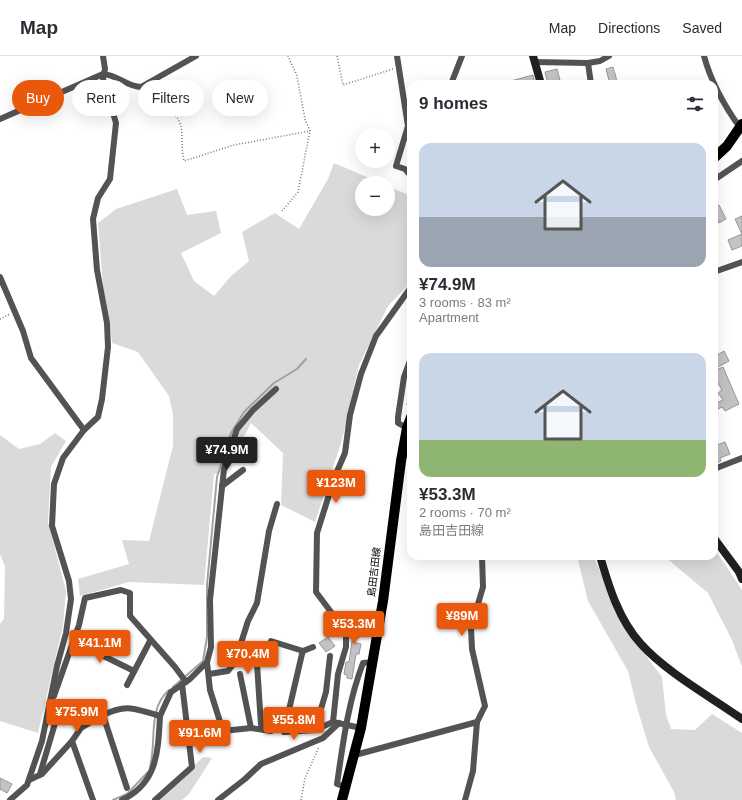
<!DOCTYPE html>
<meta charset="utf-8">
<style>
:root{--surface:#fff;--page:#f2f2f3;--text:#2b2b33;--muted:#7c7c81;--line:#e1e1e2;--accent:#ea580c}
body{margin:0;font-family:Helvetica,"Noto Sans JP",sans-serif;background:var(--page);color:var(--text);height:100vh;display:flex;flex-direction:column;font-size:15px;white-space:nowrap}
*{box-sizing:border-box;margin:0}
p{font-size:13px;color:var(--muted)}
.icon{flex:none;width:22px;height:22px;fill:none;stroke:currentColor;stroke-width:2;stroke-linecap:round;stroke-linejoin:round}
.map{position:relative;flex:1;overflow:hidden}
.side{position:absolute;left:407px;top:24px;width:311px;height:480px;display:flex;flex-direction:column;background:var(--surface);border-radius:12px;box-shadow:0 4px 16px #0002}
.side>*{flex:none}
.hud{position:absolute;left:12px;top:24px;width:335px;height:36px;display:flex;gap:8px}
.controls{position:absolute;left:355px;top:72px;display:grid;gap:8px}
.controls a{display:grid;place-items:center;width:40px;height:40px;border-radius:50%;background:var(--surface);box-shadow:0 4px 16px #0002;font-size:20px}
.price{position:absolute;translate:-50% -34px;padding:0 9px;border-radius:4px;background:var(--accent);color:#fff;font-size:13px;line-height:26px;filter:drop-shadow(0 1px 2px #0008)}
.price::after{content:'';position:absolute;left:50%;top:24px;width:12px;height:9px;margin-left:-6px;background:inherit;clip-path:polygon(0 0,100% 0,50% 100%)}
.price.on{background:#222;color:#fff}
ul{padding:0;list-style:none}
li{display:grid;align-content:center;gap:8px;height:212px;padding:0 12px}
li span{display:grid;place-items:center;height:124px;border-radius:12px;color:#555}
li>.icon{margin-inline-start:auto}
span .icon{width:72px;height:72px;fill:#fffc;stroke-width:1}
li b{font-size:17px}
h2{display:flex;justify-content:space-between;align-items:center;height:48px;padding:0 12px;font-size:17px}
.tag{padding:0 14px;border-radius:18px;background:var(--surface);box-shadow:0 4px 16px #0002;font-size:14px;line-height:36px}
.tag.on{background:var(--accent);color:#fff}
header{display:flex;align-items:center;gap:24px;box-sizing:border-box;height:56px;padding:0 20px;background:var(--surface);border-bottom:1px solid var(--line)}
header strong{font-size:19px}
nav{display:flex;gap:22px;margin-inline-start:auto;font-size:14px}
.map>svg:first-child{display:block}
</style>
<header>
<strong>Map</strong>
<nav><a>Map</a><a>Directions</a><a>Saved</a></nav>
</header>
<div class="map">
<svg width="742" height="744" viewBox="0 0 742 744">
<rect width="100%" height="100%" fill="#fff"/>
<g fill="#dadada">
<path d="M334,107L381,127H362V153H388V130L411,140V221L410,227L388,250L359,309L342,384L315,466L281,449L283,397L251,367L226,415L214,418L204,529L129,526L80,540L78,523L129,508L122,484L149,485L173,390V358L169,340L138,296L112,287L110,267L103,230L98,167L116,153L177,133L187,159L216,155L221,177L181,197L194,225L214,240L231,220L249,205L242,176L275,157L299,173L328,123Z"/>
<path d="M55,377L66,385L51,411L48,466L66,535L63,570L38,677L0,665V568L4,563L5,510L0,498V379L19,393L40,388Z"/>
<path d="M714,492L742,534V611L732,584L708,537L664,500H714Z"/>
<path d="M577,500H593L627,575L662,621L666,659L671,673L695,674L712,658L742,677V744H676L674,736L649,691L636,648L628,615L588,545Z"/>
<path d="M203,701L212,702L189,738L182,744H159Z"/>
</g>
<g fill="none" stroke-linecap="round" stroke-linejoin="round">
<g stroke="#a1a1a1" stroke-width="2">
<path d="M173,631L203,605L207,581V529L217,421L231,377L244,356L274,327L297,313L306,303"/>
<path d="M150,711C157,685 147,653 169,634"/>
<path d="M113,744L127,738L148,716"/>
</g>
</g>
<g fill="#c3c3c3" stroke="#979797">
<path d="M613,11L616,21L617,28H610L606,13Z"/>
<path d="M557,13L561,28H548L545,16Z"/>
<path d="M533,19L535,28H507V26Z"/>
<path d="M719,149L726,163L719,167L714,151Z"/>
<path d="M742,160V190L732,194L728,184L742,178L735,163Z"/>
<path d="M724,295L729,305L718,311L714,301Z"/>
<path d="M723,311L739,348L725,355L722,351L714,355V348L723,344L718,337L722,334L714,320V315Z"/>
<path d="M725,386L730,398L720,402L721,405L714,408V388L717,393H718L717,389Z"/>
<path d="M354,563L362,564L366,571L364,577L353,586L361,588L359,598H356L352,623L347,622V619L344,618L346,606H349L353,579L350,575L349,569Z"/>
<path d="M328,581L335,590L326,596L319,587Z"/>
<path d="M0,722L12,728L7,737L0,733Z"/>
</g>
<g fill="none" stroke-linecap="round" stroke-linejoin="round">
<g stroke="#757575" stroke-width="1.5" stroke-dasharray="1 2" stroke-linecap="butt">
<path d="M337,0L343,29L393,13"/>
<path d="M140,37C153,49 176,51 181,70C183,81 181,93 184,105L234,89L310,75"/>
<path d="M282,155L298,136L310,75L305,63L297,20L288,0"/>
<path d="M0,263L10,258"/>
<path d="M407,349L411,337"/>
<path d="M301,744L305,722L319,691"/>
</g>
<g stroke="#535353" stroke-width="6">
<path d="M397,0L408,70L411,71"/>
<path d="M704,0C711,26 725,51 741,73"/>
<path d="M534,6L588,7L591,28"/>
<path d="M588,7L600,5L609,0"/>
<path d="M451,28L462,0"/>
<path d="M0,63L103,18C118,19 127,31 141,31L196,0"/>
<path d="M408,70L396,110L405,113L411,120"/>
<path d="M714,124L742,105"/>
<path d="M714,216L742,206"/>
<path d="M0,221L23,275L31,302L84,374"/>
<path d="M407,372L398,367V361L404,321L411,302"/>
<path d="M714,413L742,402"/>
<path d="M222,430L243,414"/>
<path d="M73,585L134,615"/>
<path d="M207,606L211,591L210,544L224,413L237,373L253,354L276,333"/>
<path d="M209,618L228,615L235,606L248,565L257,547L269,475L277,448"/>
<path d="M127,629L150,585"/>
<path d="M54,640L79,569L85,542L121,534L130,537V560L175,611L186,626"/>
<path d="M103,659C128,647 134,653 160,660C158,695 158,727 122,744"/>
<path d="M160,660L171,636L190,623L207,606L210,634L223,675L251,672L240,618"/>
<path d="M333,666L338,618L346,591V580L340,568L316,536L317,477L335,420L345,397L350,359L361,318L376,280L411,231"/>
<path d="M251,672L271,675"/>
<path d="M287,675L261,669L257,608L271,585L303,595"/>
<path d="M287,675C296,669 308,670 318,663L326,636L330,600"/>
<path d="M287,675L285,671L302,598L303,595L313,591"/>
<path d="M284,676L315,674L333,666L361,672"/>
<path d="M72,685L81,672L103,659L127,732"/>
<path d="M355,699L477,666"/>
<path d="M40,718L59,654"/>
<path d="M29,724L42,718L72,685L93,744"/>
<path d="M346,731L337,728C343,687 348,646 363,607L373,606"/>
<path d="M10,744L27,729L42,685L57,610L66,577L71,543L69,525L52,470L54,428L63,402L84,374L98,361L102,343L108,291L107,267L97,214L93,163L98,142L110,123L116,67L103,23L105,13L103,0"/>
<path d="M155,744L192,711L182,628"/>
<path d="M218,744L245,723L261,708L323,682L339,667"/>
<path d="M465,744L473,715L477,666L485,650L472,593L471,572L483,531L482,500"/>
</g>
<g stroke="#202020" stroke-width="8">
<path d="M533,0L541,28"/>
<path d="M714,482L739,516L742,523"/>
<path d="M600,500C609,531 619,564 641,588C666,616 711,641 742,663"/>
</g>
<g stroke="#000" stroke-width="10">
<path d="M714,102L727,90L742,68"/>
<path d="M342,744L361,672L383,545L401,405L407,372L411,361"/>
</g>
</g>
<g text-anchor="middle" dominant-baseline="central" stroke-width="3" stroke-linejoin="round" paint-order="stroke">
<g font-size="10" fill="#000" stroke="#fff">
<text transform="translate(374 516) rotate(-83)">島田吉田線</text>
</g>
</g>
</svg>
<div class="controls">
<a>+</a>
<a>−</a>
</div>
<b class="price on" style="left:227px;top:415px">¥74.9M</b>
<b class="price" style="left:336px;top:448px">¥123M</b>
<b class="price" style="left:462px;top:581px">¥89M</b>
<b class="price" style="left:354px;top:589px">¥53.3M</b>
<b class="price" style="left:100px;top:608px">¥41.1M</b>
<b class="price" style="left:248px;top:619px">¥70.4M</b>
<b class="price" style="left:77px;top:677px">¥75.9M</b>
<b class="price" style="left:294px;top:685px">¥55.8M</b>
<b class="price" style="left:200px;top:698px">¥91.6M</b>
<div class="hud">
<a class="tag on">Buy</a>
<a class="tag">Rent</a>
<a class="tag">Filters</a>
<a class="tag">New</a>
</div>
<section class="side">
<h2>9 homes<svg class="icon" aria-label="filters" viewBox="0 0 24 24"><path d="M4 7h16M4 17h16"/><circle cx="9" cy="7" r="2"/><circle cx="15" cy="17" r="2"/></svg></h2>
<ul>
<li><span style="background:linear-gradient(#c9d6e8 60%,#9aa5b1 0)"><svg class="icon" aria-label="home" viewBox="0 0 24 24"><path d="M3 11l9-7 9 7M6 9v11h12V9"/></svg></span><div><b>¥74.9M</b><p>3 rooms · 83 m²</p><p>Apartment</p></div></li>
<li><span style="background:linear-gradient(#c9d6e8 70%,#8fb573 0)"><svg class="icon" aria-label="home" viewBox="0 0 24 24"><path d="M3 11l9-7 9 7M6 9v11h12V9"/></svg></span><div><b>¥53.3M</b><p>2 rooms · 70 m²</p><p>島田吉田線</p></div></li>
</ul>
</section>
</div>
